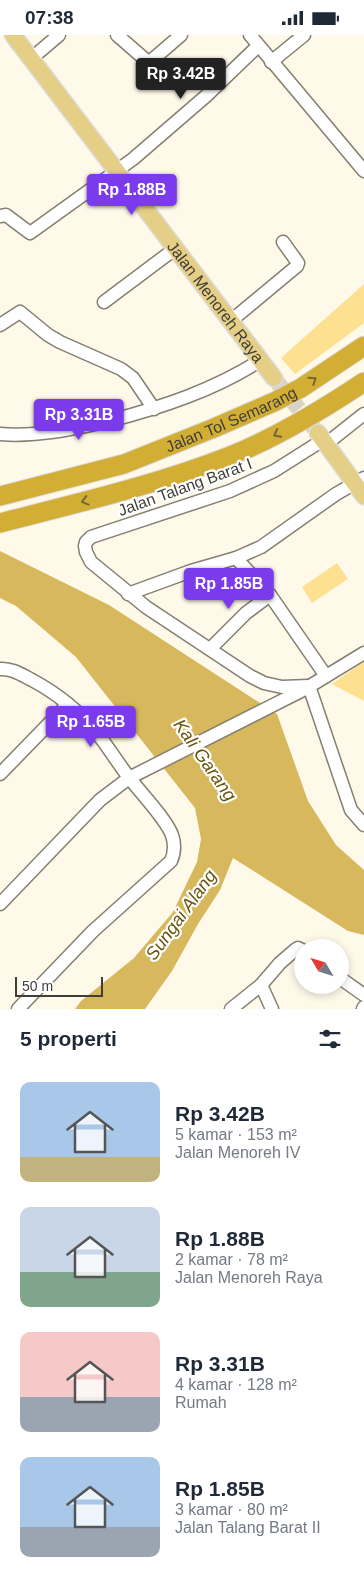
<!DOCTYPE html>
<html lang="id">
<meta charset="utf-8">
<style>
:root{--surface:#fff;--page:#f6f6f7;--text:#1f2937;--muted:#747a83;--accent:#7c3aed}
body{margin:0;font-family:Arial,sans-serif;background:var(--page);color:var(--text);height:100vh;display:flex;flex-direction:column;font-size:19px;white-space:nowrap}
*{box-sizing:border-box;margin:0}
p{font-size:16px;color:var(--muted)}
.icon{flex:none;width:28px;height:28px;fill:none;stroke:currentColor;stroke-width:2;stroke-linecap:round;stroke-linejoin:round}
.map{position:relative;height:974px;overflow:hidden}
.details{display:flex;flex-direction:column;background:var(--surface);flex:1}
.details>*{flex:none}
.needle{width:32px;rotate:308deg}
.buttons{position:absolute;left:294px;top:904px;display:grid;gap:10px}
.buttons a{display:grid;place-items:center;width:55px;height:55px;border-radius:50%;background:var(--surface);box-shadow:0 2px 8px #0003;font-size:25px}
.scale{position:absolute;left:15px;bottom:12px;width:88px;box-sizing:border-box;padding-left:5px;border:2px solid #3f3d37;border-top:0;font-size:14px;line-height:18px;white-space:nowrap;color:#3f3d37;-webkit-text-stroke:4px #fff;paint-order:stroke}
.price{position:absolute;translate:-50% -42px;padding:0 11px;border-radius:5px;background:var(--accent);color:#fff;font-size:16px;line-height:32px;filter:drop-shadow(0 1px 2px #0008)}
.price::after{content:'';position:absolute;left:50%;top:30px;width:15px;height:11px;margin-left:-8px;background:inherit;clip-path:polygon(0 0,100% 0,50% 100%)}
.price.active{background:#222;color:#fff}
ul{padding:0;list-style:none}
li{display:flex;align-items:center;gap:15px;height:125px;padding:0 20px}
li span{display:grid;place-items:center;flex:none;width:140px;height:100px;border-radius:10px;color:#555}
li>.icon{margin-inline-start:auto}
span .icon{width:60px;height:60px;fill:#fffc;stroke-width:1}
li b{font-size:21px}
h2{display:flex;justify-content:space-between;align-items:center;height:60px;padding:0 20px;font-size:21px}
.status{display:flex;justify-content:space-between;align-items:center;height:35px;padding:0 25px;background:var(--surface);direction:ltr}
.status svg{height:14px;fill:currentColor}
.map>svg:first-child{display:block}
</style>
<div class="status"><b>07:38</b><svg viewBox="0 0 49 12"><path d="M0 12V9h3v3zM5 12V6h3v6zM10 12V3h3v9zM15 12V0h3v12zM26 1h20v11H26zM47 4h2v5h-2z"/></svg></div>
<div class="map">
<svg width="364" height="974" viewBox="0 0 364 974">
<rect width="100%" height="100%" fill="#fef9e9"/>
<g fill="#fde191">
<path d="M364,249V288L295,339L281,323Z"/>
<path d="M337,528L348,544L312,568L302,552Z"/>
<path d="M364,626V666L332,649Z"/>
</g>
<path fill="#d7b85c" d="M0,516L109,570L277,679L308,766L336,810L364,835V900L348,896L233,823L220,855L198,889L172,936L145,974H75L81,966L134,923L173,877L197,827L201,804L195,773L76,622L16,571L0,563Z"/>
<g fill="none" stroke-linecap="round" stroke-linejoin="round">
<path stroke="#d8d3c5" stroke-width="16" stroke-dasharray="16 8" stroke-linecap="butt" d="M274,343L318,398"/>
<defs>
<g id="minor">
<path d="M117,0L148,27L152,25L181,0"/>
<path d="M250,0L364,136"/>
<path d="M32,23L59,0"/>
<path d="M271,27L304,0"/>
<path d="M0,181L6,180L30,198L133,124L206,61L258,11"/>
<path d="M104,267L176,213"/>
<path d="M232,285L297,231L298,228L283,207"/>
<path d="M0,290L20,277L48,300L60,307L121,334L133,343L154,374"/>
<path d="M0,399C36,402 74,394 109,386C163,372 214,355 261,325"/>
<path d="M323,405L274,436L230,456L91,502L86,507L85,511L86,517L91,527L146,572L250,641L264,648L282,652L309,651L351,775L364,790"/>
<path d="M326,409L364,379"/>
<path d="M236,523L270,560L326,641"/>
<path d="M128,559L191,536L236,523L261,512L336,459L364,443"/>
<path d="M210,614L246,578L270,560"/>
<path d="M0,634C12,633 22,640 32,645C56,658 80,677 97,698C109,713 119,730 131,745C142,759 166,784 172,800C175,809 175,817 171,826L93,896L18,974"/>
<path d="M0,739L68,669"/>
<path d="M0,869L100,765L129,743L305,654L364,618"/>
<path d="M340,943L364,960"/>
<path d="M261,950L272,974"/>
<path d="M231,974L261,950L280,928L295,915L298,913L302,915"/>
<path d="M363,974L364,972"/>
</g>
<g id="major">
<path id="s1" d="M13,0L274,343"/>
<path d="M318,398L364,461"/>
</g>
<g id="highway">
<path id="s2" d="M0,461L124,429L214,393L274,367L301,353L364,311"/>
<path d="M0,488C77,468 156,450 230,421C278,402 322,375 364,347"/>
</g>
</defs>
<use href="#minor" stroke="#847f71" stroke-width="15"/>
<use href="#major" stroke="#dcdcdb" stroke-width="19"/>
<use href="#highway" stroke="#dcdcdb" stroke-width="21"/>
<use href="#minor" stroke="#fff" stroke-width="12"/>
<use href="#major" stroke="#e5ce86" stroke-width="16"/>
<use href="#highway" stroke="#d3ae35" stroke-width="19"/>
</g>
<defs><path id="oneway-chevron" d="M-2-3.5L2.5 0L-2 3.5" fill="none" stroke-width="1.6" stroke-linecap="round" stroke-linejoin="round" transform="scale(1.25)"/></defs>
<g stroke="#736536">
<use href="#oneway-chevron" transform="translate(313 345) rotate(-34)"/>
<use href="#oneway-chevron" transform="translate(277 399) rotate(153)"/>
<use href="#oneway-chevron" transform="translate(85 466) rotate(165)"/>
</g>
<g text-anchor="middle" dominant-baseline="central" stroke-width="4.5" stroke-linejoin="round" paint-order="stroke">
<g font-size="16" fill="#3f3d37" stroke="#fff">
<text stroke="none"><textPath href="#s1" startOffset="335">Jalan Menoreh Raya</textPath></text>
<text stroke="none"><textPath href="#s2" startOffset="244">Jalan Tol Semarang</textPath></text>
<text transform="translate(185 452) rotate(-20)">Jalan Talang Barat I</text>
</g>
<g font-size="18" font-style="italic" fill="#6a550d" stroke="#fff">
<text transform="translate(205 725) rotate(55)">Kali Garang</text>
<text transform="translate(181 880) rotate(-54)">Sungai Alang</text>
</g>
</g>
</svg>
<div class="buttons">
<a><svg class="needle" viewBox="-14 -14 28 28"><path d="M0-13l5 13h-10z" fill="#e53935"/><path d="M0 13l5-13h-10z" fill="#747a83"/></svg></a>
</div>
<div class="scale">50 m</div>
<b class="price active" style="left:181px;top:65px">Rp 3.42B</b>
<b class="price" style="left:132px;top:181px">Rp 1.88B</b>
<b class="price" style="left:79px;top:406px">Rp 3.31B</b>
<b class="price" style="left:229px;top:575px">Rp 1.85B</b>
<b class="price" style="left:91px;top:713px">Rp 1.65B</b>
</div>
<section class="details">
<h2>5 properti<svg class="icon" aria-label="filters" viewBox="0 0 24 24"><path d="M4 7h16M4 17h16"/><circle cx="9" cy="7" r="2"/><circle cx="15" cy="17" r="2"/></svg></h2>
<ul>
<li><span style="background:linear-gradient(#a9c7e8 75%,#c2b280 0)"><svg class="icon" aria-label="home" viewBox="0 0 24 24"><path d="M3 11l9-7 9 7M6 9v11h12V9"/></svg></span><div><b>Rp 3.42B</b><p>5 kamar · 153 m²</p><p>Jalan Menoreh IV</p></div></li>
<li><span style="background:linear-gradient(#c9d6e8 65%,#7fa58c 0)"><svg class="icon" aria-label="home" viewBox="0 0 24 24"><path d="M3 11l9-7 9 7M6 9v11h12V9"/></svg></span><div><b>Rp 1.88B</b><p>2 kamar · 78 m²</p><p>Jalan Menoreh Raya</p></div></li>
<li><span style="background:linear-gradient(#f6c9c9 65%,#9aa5b1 0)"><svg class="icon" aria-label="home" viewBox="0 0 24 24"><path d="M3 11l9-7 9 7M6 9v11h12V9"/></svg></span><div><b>Rp 3.31B</b><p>4 kamar · 128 m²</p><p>Rumah</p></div></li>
<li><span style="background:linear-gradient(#a9c7e8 70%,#9aa5b1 0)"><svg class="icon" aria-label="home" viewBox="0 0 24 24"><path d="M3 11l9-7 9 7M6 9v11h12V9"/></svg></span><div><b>Rp 1.85B</b><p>3 kamar · 80 m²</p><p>Jalan Talang Barat II</p></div></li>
</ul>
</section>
